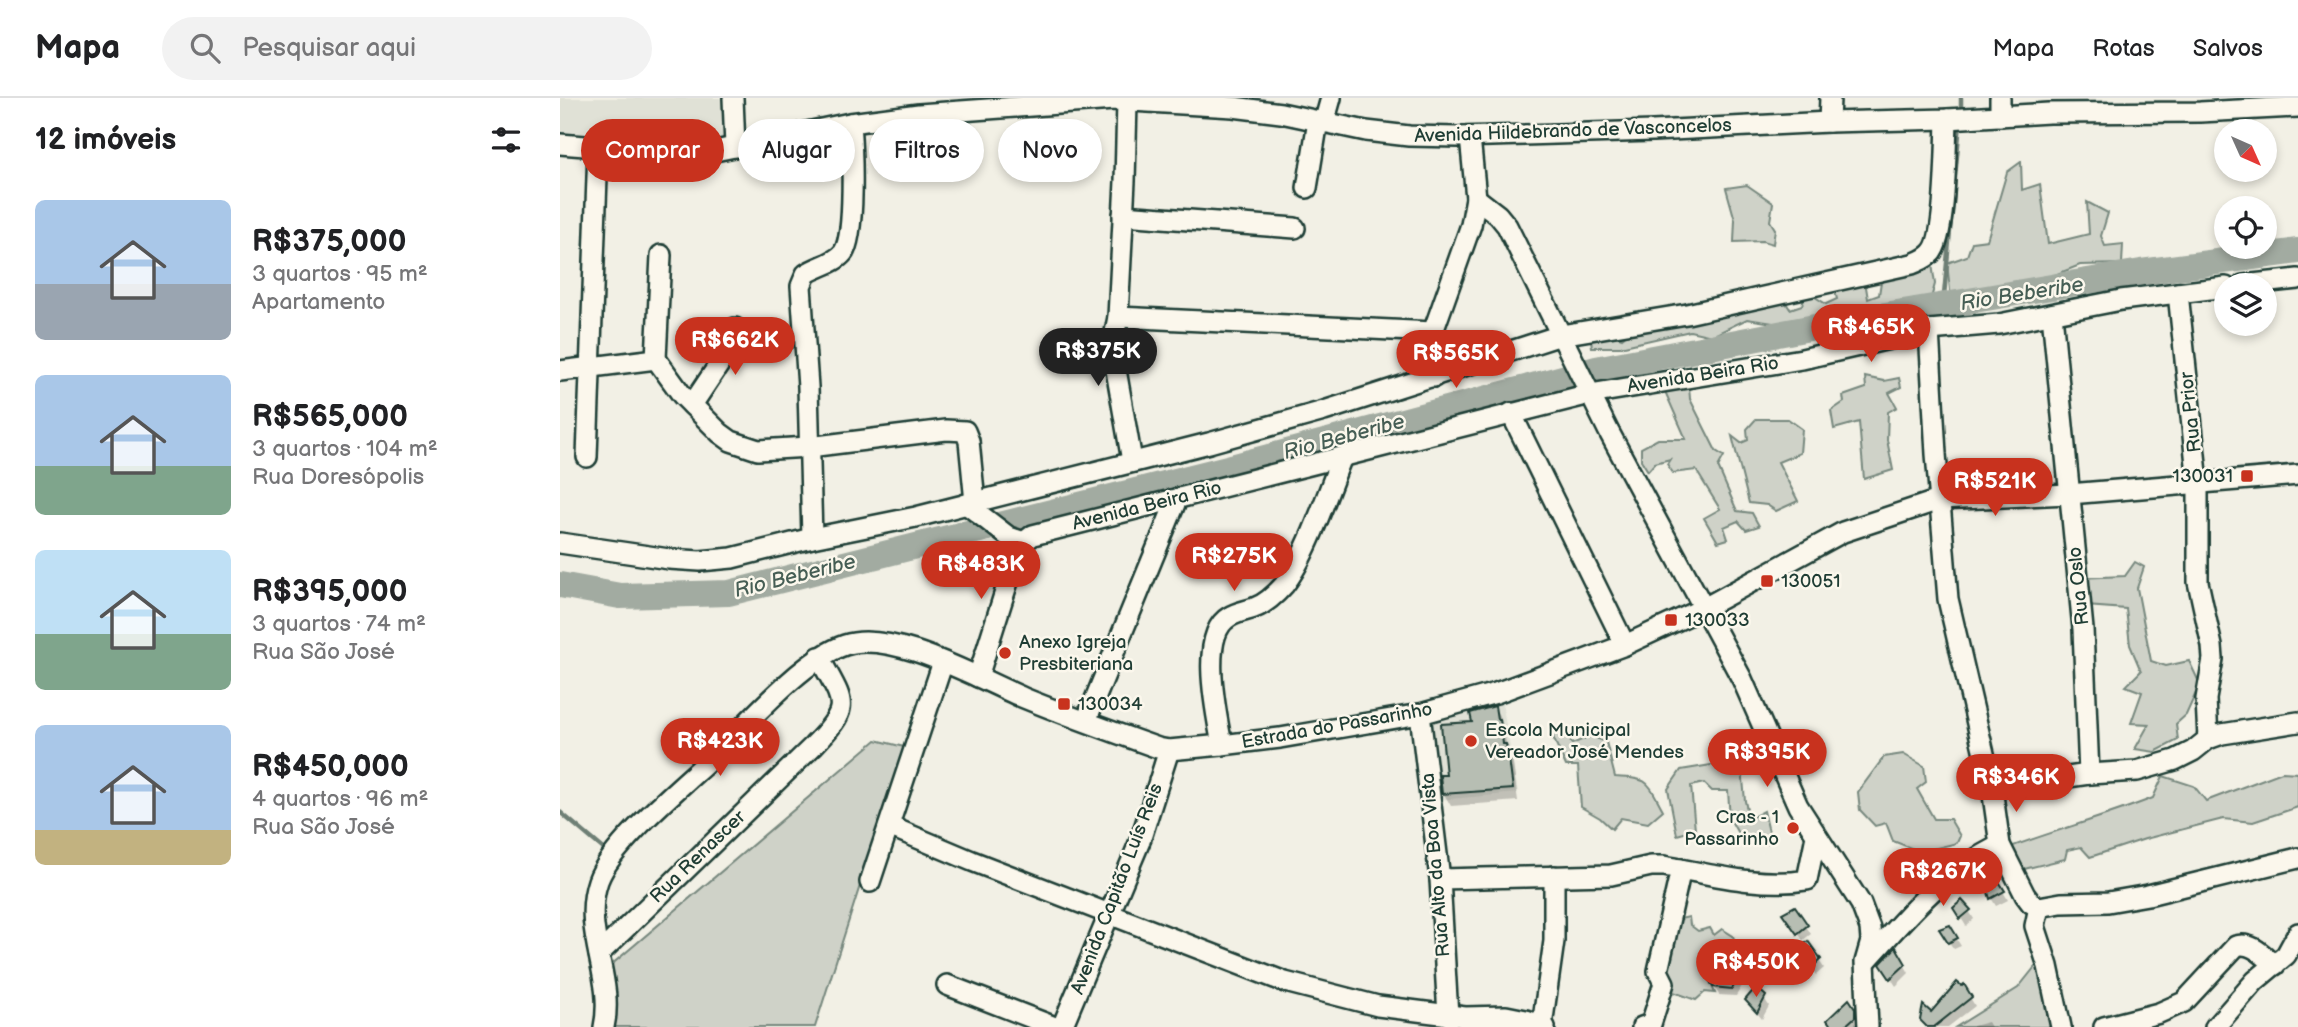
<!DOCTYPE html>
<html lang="pt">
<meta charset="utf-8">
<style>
:root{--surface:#fff;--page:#f2f2f2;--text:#202124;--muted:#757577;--line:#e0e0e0;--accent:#c8321e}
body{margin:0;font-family:"Balsamiq Sans",sans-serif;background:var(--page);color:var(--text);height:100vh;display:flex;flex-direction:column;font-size:26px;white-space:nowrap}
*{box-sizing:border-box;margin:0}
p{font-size:23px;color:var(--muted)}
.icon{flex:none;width:38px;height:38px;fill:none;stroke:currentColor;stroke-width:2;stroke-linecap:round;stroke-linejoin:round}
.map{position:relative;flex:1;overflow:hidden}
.drawer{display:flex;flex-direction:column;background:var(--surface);width:560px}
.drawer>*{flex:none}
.top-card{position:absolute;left:21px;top:21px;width:665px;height:63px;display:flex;gap:14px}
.needle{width:46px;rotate:135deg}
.fabs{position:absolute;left:1654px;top:21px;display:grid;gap:14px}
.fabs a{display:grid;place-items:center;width:63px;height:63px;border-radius:50%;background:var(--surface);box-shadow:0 4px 10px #0003;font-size:35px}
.price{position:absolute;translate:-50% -60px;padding:0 16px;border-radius:24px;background:var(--accent);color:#fff;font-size:23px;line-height:46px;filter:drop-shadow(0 2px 4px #0008)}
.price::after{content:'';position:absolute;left:50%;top:42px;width:21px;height:16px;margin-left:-10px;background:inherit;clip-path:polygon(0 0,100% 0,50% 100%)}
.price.active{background:#222;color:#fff}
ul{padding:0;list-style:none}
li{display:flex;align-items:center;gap:21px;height:175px;padding:0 35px}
li span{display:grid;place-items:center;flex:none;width:196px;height:140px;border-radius:10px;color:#555}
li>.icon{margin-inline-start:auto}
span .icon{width:84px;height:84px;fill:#fffc;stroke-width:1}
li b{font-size:30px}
h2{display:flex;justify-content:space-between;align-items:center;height:84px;padding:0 35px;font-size:30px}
.chip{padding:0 24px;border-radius:32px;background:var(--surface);box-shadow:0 4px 10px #0003;font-size:24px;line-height:63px}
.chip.active{background:var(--accent);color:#fff}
header{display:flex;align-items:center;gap:42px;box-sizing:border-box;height:98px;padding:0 35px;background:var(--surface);border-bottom:2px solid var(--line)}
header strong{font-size:33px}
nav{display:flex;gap:38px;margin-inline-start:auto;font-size:24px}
.search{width:490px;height:63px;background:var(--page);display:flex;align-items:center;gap:18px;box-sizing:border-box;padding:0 24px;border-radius:38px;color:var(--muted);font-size:26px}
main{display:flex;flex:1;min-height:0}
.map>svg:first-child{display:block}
</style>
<header>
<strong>Mapa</strong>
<div class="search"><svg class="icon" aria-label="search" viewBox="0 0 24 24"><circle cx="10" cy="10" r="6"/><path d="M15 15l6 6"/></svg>Pesquisar aqui</div>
<nav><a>Mapa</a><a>Rotas</a><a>Salvos</a></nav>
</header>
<main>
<section class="drawer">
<h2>12 imóveis<svg class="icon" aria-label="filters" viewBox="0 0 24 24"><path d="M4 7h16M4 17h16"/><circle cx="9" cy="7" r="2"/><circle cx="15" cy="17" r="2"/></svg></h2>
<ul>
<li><span style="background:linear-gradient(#a9c7e8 60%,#9aa5b1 0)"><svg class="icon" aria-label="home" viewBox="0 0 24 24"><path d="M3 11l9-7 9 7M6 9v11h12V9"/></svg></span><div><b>R$375,000</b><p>3 quartos · 95 m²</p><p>Apartamento</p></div></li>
<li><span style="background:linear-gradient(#a9c7e8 65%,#7fa58c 0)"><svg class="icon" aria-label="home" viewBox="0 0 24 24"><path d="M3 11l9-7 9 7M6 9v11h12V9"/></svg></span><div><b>R$565,000</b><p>3 quartos · 104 m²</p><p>Rua Doresópolis</p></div></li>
<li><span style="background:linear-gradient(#bfe0f5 60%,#7fa58c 0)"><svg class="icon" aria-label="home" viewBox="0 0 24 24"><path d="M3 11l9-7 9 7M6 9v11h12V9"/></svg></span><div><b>R$395,000</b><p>3 quartos · 74 m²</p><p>Rua São José</p></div></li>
<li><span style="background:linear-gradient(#a9c7e8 75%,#c2b280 0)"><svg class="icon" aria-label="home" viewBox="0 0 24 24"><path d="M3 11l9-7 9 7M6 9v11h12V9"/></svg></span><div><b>R$450,000</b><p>4 quartos · 96 m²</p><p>Rua São José</p></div></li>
</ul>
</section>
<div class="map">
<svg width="1738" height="929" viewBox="0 0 1738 929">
<rect width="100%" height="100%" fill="#f2f0e5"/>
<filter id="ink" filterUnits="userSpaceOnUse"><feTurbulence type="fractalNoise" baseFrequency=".0143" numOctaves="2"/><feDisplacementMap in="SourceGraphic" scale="14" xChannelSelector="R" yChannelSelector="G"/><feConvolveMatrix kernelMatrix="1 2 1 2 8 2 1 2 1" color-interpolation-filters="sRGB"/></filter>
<g filter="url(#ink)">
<g fill="#e0e1d6">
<path d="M0,0H181L179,44L119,53L0,39Z"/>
<path d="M942,604L958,695L878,702L871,623L903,611Z"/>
</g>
<g fill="#cfd2c8" stroke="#77887e" stroke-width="2">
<path d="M1461,64L1462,92L1480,86L1488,146L1529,136L1527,104L1548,115L1541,138L1545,148L1563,146L1562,166L1520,167L1474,185L1391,201L1387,165L1407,158L1412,144L1427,142L1447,74Z"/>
<path d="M1187,87L1213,105L1210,123L1215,131L1213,146L1203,143L1174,144L1175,122L1166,90Z"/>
<path d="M1372,166L1375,186L1370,204L1220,226L1187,221L1152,238L1130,233L1060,249H1032L1031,242L1048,235L1062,240L1074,230L1222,199L1230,211L1242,207L1246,193L1266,206L1277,201L1272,183H1305L1308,201L1319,197L1322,177Z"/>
<path d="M1305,279L1324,283L1339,280L1341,289L1329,295L1337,309L1328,314L1327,342L1333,372L1304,381L1299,324L1274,331L1271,313L1284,304L1283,298L1306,290Z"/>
<path d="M1129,287L1130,301L1156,353L1164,358L1158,369L1177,413L1192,415L1199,428L1186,432L1178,423L1164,429L1168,441L1158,444L1144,420L1160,411L1136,372L1113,375L1107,366L1110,361L1095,365L1088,373L1081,362V350L1098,341H1126L1103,289Z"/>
<path d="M1196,321H1228L1242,331L1240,355L1218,364L1238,403L1216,413L1207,407L1189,405L1172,338L1181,345L1188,342L1187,331Z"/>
<path d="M1575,464L1584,469L1577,490L1591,563L1606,568L1629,563L1640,586L1626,617L1616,626L1618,642L1595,654L1575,651L1589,626L1571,625L1582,594L1566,588L1581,573L1570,547L1566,511L1526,508L1518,480L1565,478Z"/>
<path d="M1003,632L1012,646L1031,638L1046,644L1055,679C1090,681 1086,681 1103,712L1088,725L1061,720L1052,731L1040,720L1021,709L1018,668H1006L992,637Z"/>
<path d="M316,642L344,649L255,929H43L37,879Z"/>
<path d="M1343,656L1364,668L1366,684L1357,691L1374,721H1390L1400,738L1397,745L1361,754L1333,743L1326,725L1315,728L1300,712L1298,694L1324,659Z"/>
<path d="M1163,665L1182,670L1185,703L1189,721L1204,713L1209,734L1208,745L1180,739L1170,721L1168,693H1152L1144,685L1131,688L1135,732L1117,737L1108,691L1121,672Z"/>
<path d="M1722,674L1738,675V709L1693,724L1663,721L1585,741L1530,759L1521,749L1507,752L1505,761L1460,772L1448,750C1496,732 1545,719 1593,700L1603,678L1634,688L1646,703Z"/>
<path d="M1129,819L1130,827L1138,833L1150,830L1154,837L1162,831L1173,838L1179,857L1194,858V868L1153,870L1149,881L1155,895L1145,894L1136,902L1108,892L1103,872L1120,821Z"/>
<path d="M1482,860L1501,929H1396L1458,890Z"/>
</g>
<g fill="#0003">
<path d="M935,610L941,622L948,653L952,659L958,703L891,708L884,696L882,679H887L914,625Z"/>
<path d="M1437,783L1448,802L1436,808L1431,800Z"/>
<path d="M1395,810L1409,813L1414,821L1406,828Z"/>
<path d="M1229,823L1246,828L1251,836L1243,842Z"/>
<path d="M1389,829L1401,848L1394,851L1385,839Z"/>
<path d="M1248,846L1264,870L1256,877L1243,861Z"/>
<path d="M1336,852L1349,875L1336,888L1327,874Z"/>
<path d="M1178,879L1183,886L1176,898L1159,897L1154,888Z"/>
<path d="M1404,889L1415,908L1388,929H1366L1362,922Z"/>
<path d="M1204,900L1209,908L1202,921L1187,902Z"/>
<path d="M1289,904L1298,920L1299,927L1297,929H1273Z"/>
<path d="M1428,924L1431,929H1413V928Z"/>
</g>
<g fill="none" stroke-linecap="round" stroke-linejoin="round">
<g stroke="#6e7f75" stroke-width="4.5">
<path d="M1401,17V0"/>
<path d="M1383,208L1400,25"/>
<path d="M0,714L46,753"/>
</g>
<path stroke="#a2aba1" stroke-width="26" d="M0,487L60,498L169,495L671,369L1036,271L1260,228L1581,174L1738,153"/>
</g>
<g fill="#b7beb3" stroke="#1f3d34" stroke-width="2">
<path d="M935,608L937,621H940L943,646H946L949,661L953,691L882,696L880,677H886L881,626L912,624L910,615Z"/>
<path d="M1432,779L1438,782L1445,793L1430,801L1425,784Z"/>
<path d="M1402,802L1411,812L1400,821L1393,810Z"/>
<path d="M1235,808L1248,827L1237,836L1222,815Z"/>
<path d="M1390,827L1398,840L1388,845L1379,831Z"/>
<path d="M1248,843L1261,861L1250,871L1236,853Z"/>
<path d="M1336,849L1346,866L1330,881L1320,866Z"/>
<path d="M1153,870L1180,877L1172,891L1153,889L1149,881Z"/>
<path d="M1397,884L1402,888L1404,886L1412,899L1374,929H1367L1360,922L1363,907L1371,914Z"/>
<path d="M1196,889L1206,898L1197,915L1185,902Z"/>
<path d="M1289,901L1295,910V919L1284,929H1272L1267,922Z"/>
</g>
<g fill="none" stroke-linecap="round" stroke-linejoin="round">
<defs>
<g id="minor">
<path d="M173,0L175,49"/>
<path d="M1440,0V18"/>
<path d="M567,4L565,83L558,219L552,249L572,363"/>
<path d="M1269,24L1270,0"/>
<path d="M764,25L771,0"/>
<path d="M0,46L125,56L155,53L290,25L359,16L554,2L673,9L721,15L806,33L849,38L898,39L1093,33L1269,24L1387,21L1489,15L1640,14L1738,9"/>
<path d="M747,90L758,23"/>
<path d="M916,100L938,117L947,128L1049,334L1182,581L1238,708L1301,806L1310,830L1311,843L1305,864L1308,929"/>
<path d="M563,117L735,130"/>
<path d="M1683,187L1738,181"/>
<path d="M1618,195L1638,385V484L1652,548L1653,561L1646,601L1648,641"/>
<path d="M1492,216L1523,531L1529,676"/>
<path d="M558,219L873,234"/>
<path d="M1369,232L1376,356L1388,501L1432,690L1440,747L1465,797L1471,805L1479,809L1501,805L1548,804L1588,797L1738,760"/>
<path d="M96,261L122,297L160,335L171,343L198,352L249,349L386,332L405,333L409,343L415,404"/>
<path d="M96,261L101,157"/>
<path d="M0,273L96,261"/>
<path d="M874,279L871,251L873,234L911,127L916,100L910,39"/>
<path d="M132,307L164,259L175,230"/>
<path d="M951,315L1065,547"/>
<path d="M27,359L38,51"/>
<path d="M406,406L449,439L464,444"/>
<path d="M252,440L248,289L241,188L246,176C257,168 274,166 283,155C296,138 292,49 290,25"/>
<path d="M0,445L109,461L140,463L172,460L252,440L356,419L649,345L764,313L1001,237L1127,216L1352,166C1359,163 1366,161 1371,155C1386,141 1386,46 1387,21"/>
<path d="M418,579L454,465L464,444L473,437L1030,296L1242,261L1369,232L1439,226L1561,202L1666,189"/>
<path d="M860,616L880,781L888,918"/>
<path d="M526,623L617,401"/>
<path d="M662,647C657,618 638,537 669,519C677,514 686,513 694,510C706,506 716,496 724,487C747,458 767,396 782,359"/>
<path d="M1432,690L1529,676L1577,673L1615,662L1633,653L1648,641L1662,636L1738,624"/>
<path d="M329,728L412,763L725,884L818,908L905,919L946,918L966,922L985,929"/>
<path d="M880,781L1051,777L1091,768H1104C1150,776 1200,790 1247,782L1256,738"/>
<path d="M310,784L383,564"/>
<path d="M1479,809L1475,828L1488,868L1501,929"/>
<path d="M39,856L253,648C293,607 284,606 259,559"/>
<path d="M1308,861C1333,834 1357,805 1385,782C1402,768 1421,757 1440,747"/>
<path d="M387,887L495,929"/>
<path d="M982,928L994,843V778"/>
<path d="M44,929C55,879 21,833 38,783C51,746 122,688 153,659C186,627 243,561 285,547C332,531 419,581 464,600C508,618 553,634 598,650L609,652L662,647L720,640L860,616L936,595L1065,547L1144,510L1283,434L1379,402L1509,396L1738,377"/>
<path d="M502,929L580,743L609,652"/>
<path d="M1082,929L1091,926L1104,885L1098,873L1121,771"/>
<path d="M1544,929L1599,915L1624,904L1676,848C1691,843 1703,857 1715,867"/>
<path d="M1655,929L1695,883L1726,857L1738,835"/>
</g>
</defs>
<use href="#minor" stroke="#1f3d34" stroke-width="24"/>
<use href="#minor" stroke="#fbf7ec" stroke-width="19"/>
</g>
</g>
<g fill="#c8321e" stroke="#fbf7ec" stroke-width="2.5">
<rect x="1680" y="371" width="14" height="14" rx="3.5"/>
<rect x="1200" y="476" width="14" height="14" rx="3.5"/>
<rect x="1104" y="515" width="14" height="14" rx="3.5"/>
<circle cx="445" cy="555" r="7"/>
<rect x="497" y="599" width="14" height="14" rx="3.5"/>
<circle cx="911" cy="643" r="7"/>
<circle cx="1233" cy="730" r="7"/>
</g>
<g text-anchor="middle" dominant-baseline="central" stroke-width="5" stroke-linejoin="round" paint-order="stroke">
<g font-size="19" fill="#1f3d34" stroke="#fbf7ec">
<text transform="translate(1013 33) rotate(-2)">Avenida Hildebrando de Vasconcelos</text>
<text transform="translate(1143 277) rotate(-9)">Avenida Beira Rio</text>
<text transform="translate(1631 314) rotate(-96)">Rua Prior</text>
<text transform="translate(587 408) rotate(-14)">Avenida Beira Rio</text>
<text transform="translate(1519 488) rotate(-96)">Rua Oslo</text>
<text transform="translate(777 628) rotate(-10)">Estrada do Passarinho</text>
<text transform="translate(138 759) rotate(-44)">Rua Renascer</text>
<text transform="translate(876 767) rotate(-95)">Rua Alto da Boa Vista</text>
<text transform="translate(557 791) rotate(-69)">Avenida Capitão Luís Reis</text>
</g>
<g font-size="19" fill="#1f3d34" stroke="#fbf7ec" text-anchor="start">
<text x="1673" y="378" text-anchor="end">130031</text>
<text x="1221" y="483">130051</text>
<text x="1125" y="522">130033</text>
<text x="459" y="544">Anexo Igreja<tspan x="459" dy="22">Presbiteriana</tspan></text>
<text x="518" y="606">130034</text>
<text x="925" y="632">Escola Municipal<tspan x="925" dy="22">Vereador José Mendes</tspan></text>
<text x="1219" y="719" text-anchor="end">Cras - 1<tspan x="1219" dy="22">Passarinho</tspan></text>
</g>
<g font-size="21" font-style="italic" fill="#465e55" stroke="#fbf7ec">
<text transform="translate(1462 196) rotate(-9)">Rio Beberibe</text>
<text transform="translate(784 339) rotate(-15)">Rio Beberibe</text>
<text transform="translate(235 478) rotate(-14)">Rio Beberibe</text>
</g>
</g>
</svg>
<div class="fabs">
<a><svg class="needle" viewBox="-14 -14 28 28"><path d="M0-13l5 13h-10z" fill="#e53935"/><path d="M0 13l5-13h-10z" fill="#757577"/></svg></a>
<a><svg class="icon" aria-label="locate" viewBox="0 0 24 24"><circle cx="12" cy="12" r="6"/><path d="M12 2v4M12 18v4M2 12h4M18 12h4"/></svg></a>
<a><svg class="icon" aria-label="layers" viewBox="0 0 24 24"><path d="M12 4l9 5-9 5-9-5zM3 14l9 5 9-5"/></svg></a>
</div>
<b class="price" style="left:1311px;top:266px">R$465K</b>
<b class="price" style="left:175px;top:279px">R$662K</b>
<b class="price active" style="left:538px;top:290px">R$375K</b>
<b class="price" style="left:896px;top:292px">R$565K</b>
<b class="price" style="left:1435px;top:420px">R$521K</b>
<b class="price" style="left:674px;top:495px">R$275K</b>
<b class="price" style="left:421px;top:503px">R$483K</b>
<b class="price" style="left:160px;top:680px">R$423K</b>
<b class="price" style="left:1207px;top:691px">R$395K</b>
<b class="price" style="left:1456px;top:716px">R$346K</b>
<b class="price" style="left:1383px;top:810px">R$267K</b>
<b class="price" style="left:1196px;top:901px">R$450K</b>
<div class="top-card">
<a class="chip active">Comprar</a>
<a class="chip">Alugar</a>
<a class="chip">Filtros</a>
<a class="chip">Novo</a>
</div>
</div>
</main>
